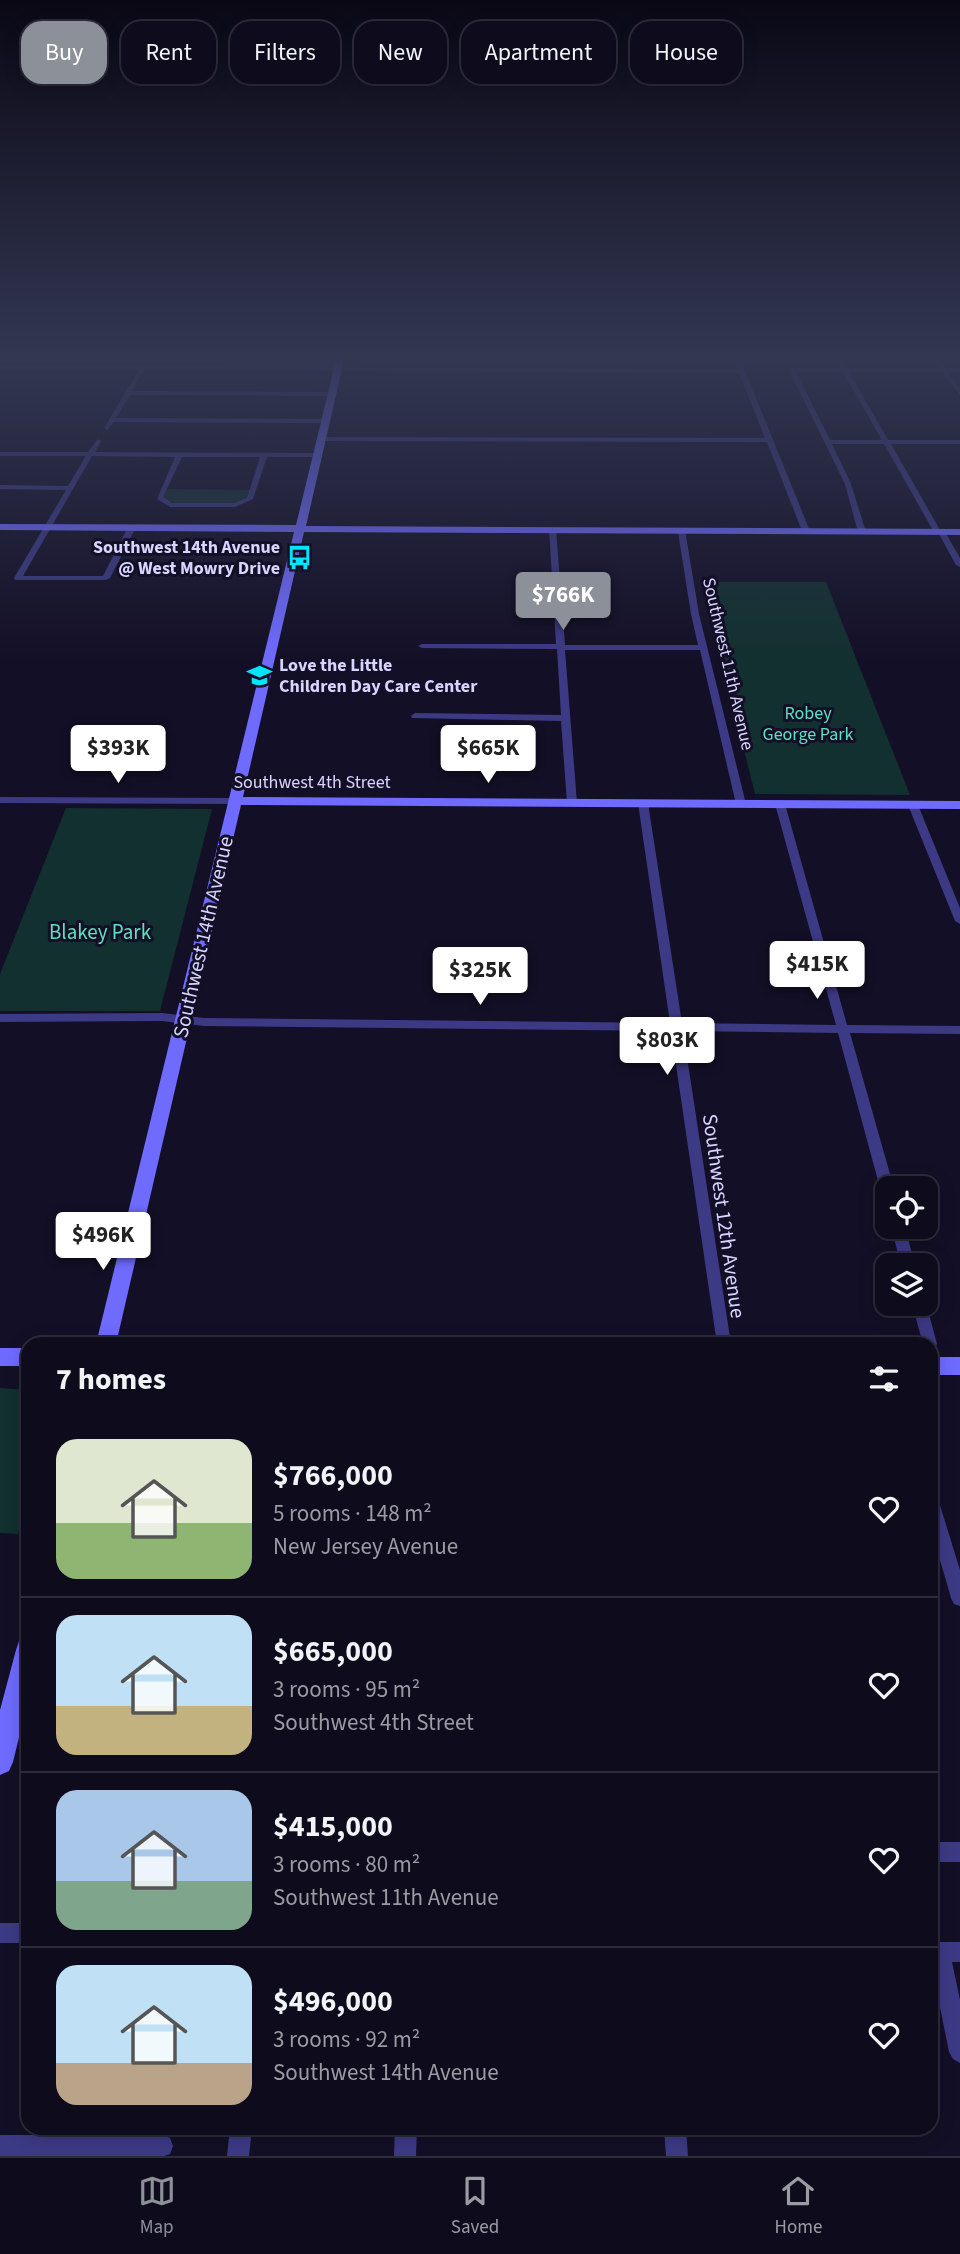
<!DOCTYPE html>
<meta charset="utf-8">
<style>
:root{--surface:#0e0b1c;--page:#171425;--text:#f1f3f6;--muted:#9b9ba3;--line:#2e2b3b;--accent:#8c9099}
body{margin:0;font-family:"Source Sans 3",sans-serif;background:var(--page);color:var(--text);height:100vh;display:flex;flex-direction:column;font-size:26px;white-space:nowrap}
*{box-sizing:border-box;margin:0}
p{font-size:23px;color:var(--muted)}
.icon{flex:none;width:38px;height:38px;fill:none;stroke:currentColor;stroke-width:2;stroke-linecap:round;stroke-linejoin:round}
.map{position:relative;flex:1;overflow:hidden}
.side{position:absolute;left:21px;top:1337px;width:917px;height:798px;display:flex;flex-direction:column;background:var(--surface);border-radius:21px;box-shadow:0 4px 18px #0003,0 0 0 2px var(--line)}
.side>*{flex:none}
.banner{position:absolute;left:21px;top:21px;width:919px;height:63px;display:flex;gap:14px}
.buttons{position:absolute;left:875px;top:1176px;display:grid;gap:14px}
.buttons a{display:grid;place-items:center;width:63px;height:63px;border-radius:14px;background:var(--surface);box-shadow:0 4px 18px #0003,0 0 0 2px var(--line);font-size:35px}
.price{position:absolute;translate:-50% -60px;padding:0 16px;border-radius:7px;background:#fff;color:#222;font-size:23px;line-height:46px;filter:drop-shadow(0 2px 4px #0008)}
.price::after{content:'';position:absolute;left:50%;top:42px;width:21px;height:16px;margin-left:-10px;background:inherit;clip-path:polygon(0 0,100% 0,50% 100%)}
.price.selected{background:var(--accent);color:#fff}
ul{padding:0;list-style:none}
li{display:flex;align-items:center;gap:21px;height:175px;padding:0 35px}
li+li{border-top:2px solid var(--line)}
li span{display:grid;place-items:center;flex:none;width:196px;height:140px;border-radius:21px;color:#555}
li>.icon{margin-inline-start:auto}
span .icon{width:84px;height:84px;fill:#fffc;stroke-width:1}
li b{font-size:30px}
h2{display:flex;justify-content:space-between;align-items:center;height:84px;padding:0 35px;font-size:30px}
.chip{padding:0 24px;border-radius:21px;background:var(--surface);box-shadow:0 4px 18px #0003,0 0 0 2px var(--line);font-size:24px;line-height:63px}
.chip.selected{background:var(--accent);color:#fff}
.menu{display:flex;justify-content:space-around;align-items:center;height:98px;border-top:2px solid var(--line);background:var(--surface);font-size:19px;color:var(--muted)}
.menu a{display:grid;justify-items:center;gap:4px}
.menu .selected{color:var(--accent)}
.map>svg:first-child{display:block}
</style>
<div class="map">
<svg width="960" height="2156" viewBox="0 0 960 2156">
<rect width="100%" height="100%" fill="#130f26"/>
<g fill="#12302f">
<path d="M165,489L251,490L248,498C228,508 178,510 160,497Z"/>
<path d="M702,582H826L910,795L755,794Z"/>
<path d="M66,808L212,809L160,1011H0V974Z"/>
<path d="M0,1388L28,1390V1501L18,1534L0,1533Z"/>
</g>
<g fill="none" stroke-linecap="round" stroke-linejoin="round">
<g fill="#3d3a85" fill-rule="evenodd">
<path d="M734,360H740L745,371L810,531L809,533L802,531L767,442L321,441L318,439L321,437L765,438L739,373L144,370L132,391L333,392L336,394L333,396L130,395L116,418L325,419L328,421L325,423L114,422L107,430L104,428L139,370H0V366L738,369Z"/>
<path d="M836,360H842L847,368H939L933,360H939L945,368H960V372H947L960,389V395L942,372H849L888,440H960V444H891L940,530L945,532L960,558V567L956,565L939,534L934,532L884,444H832L851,484L866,532L862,534L858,532L845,484L789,370L792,368H841ZM796,372H843L882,440H830Z"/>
<path d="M98,439L101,441L95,452L317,453L320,455L317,457H267L253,499L235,507H170L157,499L175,457L92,456L23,576H103L127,529L134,527L135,529L110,578L106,580H15L14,578L66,490L0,489V485L68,486L86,456H0V452H88ZM182,457H260L247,498L234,503H172L163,497Z"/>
<path d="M549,528L556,530L565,645H698L691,614L678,532L685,530L699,614L746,804L744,806H738L736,804L700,650H565L577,803L572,806L567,803L561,721L412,718L411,716L415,713L561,715L557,649L422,648L418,646L422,644H556Z"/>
<path d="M0,797L235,798L240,801L235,804L0,803Z"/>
<path d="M643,800L648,803L682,1023L836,1025L775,804L780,801L785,804L847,1025L960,1026V1034L850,1033L894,1188H887V1193L882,1191L880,1188L838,1033L683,1031L731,1344H717L671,1031L204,1026L162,1021L0,1022V1014L162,1013L204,1018L670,1023L638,803Z"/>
<path d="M913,802L918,805L960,908V924L955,921L908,805Z"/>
<path d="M891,1227H905L915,1265H901Z"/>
<path d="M926,1303L937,1344L935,1348L931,1350V1344H923L912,1304Z"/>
<path d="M931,1495L937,1497L939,1502L960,1570V1606L954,1604L951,1598L931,1529Z"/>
<rect x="931" y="1842" width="29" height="20"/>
<rect x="0" y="1923" width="28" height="20"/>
<path d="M931,1942H960V1962H952L960,2000V2063L953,2059L949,2052L931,1962Z"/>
<path d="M230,2128H252L249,2156H227Z"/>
<path d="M395,2128H417L416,2156H394Z"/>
<path d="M664,2128H686L688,2156H666Z"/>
<path d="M0,2135H162L170,2138L173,2146L170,2154L164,2156H0Z"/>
</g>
<g fill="#6f6bff" fill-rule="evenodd">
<path d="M336,360H344L306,526L960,529V535L304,532L243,797L960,801V809L241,805L116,1344H96L294,532L0,530V524L296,525Z"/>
<rect x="0" y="1348" width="28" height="18"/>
<rect x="931" y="1357" width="29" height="18"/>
<path d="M28,1638V1701L13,1762L9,1771L0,1775V1710L16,1650L19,1641Z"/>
</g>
</g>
<linearGradient id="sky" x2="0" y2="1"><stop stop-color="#0a0815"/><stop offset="0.54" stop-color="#333752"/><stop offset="1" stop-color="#333752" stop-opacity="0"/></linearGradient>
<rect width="960" height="662" fill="url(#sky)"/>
<defs>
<symbol id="bus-bare" viewBox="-9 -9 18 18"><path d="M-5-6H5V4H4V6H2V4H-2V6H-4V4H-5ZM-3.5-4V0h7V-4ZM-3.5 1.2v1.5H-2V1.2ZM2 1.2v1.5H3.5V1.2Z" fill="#00e5ff" stroke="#130f26" stroke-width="2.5" paint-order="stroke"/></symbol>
<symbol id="school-bare" viewBox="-9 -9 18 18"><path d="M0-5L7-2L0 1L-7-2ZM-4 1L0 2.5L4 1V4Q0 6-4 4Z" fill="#00e5ff" stroke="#130f26" stroke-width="2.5" paint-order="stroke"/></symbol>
</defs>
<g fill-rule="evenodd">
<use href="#bus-bare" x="282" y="540" width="35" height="35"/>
<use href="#school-bare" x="242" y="658" width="35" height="35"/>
</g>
<g text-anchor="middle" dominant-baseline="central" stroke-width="6" stroke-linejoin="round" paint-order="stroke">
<g font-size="18" font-weight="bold" fill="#d9d4ff" stroke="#130f26" text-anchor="end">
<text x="280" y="547">Southwest 14th Avenue<tspan x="280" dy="21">@ West Mowry Drive</tspan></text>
<text x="279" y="665" text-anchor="start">Love the Little<tspan x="279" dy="21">Children Day Care Center</tspan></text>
</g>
<g font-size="18" fill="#d9d4ff" stroke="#130f26">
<text transform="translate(728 664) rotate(77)">Southwest 11th Avenue</text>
<text x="312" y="782">Southwest 4th Street</text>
</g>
<g font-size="18" fill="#5fe0c0" stroke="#130f26">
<text x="808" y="713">Robey<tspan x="808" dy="21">George Park</tspan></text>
</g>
<g font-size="21" fill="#5fe0c0" stroke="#130f26">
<text x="100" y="932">Blakey Park</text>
</g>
<g font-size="21" fill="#d9d4ff" stroke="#130f26">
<text transform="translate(203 937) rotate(-77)">Southwest 14th Avenue</text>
<text transform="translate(724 1216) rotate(82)">Southwest 12th Avenue</text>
</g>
</g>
</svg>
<div class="buttons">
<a><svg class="icon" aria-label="locate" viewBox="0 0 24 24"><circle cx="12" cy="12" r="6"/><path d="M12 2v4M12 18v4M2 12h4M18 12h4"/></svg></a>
<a><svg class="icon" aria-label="layers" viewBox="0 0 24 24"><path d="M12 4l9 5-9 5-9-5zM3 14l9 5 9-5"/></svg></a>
</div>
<b class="price selected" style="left:563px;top:632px">$766K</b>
<b class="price" style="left:118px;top:785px">$393K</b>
<b class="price" style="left:488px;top:785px">$665K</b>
<b class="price" style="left:817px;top:1001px">$415K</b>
<b class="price" style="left:480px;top:1007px">$325K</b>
<b class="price" style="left:667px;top:1077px">$803K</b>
<b class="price" style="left:103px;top:1272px">$496K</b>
<div class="banner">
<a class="chip selected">Buy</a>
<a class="chip">Rent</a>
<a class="chip">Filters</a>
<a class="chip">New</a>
<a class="chip">Apartment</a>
<a class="chip">House</a>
</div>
<section class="side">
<h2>7 homes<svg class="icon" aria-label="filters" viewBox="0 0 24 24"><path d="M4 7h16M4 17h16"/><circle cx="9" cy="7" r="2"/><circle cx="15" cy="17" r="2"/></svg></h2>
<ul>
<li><span style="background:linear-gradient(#dfe7d0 60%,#8fb573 0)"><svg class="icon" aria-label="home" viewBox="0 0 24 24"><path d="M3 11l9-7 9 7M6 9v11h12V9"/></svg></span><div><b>$766,000</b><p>5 rooms · 148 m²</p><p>New Jersey Avenue</p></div><svg class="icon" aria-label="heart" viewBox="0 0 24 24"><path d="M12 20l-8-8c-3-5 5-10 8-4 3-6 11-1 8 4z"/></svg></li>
<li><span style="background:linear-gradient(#bfe0f5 65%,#c2b280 0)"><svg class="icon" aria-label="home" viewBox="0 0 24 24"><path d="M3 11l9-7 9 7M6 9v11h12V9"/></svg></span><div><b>$665,000</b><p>3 rooms · 95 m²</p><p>Southwest 4th Street</p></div><svg class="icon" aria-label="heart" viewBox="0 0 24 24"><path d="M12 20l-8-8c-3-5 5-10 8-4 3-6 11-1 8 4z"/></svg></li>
<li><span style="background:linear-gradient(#a9c7e8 65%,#7fa58c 0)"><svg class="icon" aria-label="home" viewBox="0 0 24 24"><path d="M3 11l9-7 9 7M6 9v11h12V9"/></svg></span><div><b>$415,000</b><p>3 rooms · 80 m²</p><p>Southwest 11th Avenue</p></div><svg class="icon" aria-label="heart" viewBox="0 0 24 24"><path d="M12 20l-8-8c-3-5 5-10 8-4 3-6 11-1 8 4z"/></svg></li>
<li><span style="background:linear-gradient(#bfe0f5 70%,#b9a48a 0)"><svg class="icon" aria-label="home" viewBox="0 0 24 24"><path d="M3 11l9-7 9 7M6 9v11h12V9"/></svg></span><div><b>$496,000</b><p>3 rooms · 92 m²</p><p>Southwest 14th Avenue</p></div><svg class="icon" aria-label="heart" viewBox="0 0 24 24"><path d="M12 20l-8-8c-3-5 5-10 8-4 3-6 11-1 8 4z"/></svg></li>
</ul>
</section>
</div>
<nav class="menu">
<a class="selected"><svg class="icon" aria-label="map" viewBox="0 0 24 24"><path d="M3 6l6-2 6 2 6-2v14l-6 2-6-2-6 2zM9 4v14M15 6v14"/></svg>Map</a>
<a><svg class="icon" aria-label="saved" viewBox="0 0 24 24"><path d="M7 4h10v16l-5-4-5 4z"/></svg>Saved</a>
<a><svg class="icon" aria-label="home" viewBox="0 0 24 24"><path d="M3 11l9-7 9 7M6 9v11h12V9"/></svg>Home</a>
</nav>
